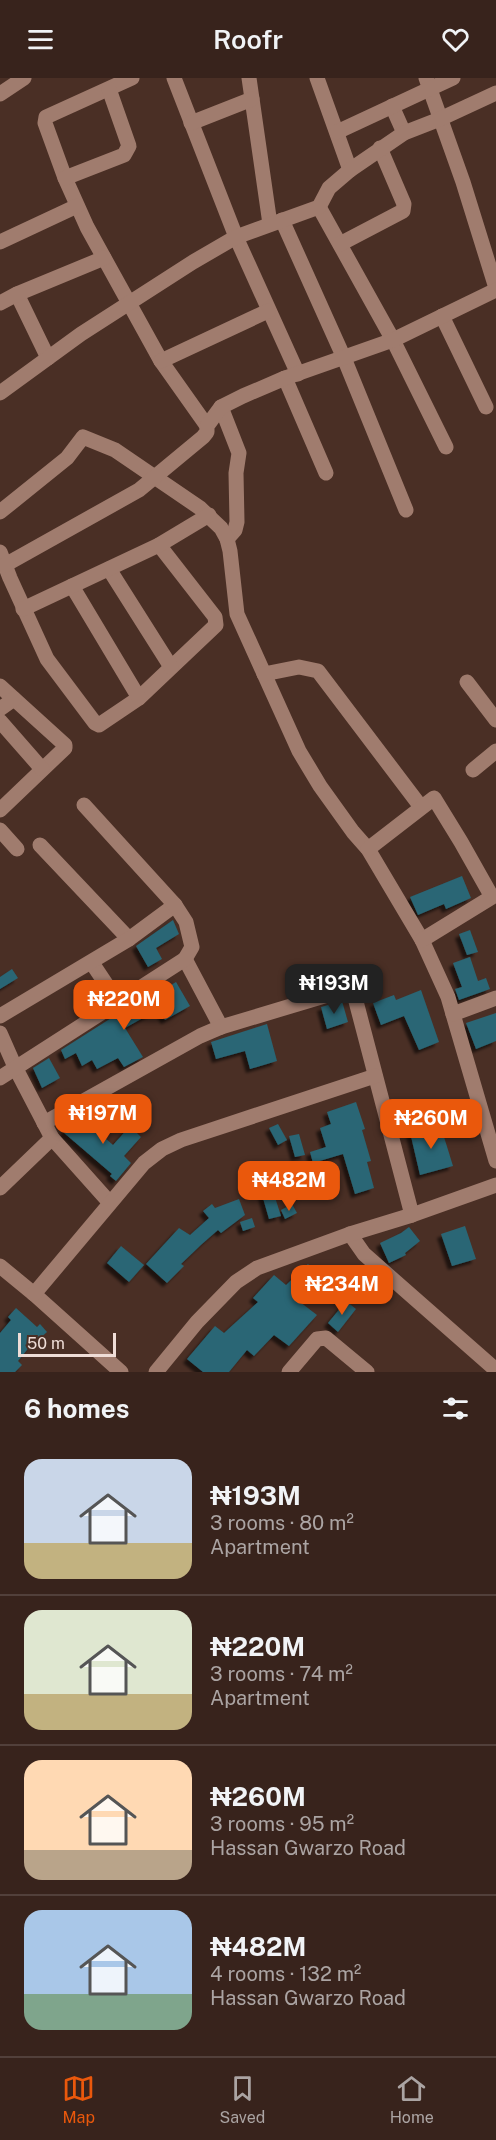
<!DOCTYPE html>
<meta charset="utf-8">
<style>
:root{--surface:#38231c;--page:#432f29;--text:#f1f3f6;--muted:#aba4a3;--line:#52403b;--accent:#ea580c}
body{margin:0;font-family:"Public Sans",sans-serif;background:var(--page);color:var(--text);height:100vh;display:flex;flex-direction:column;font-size:22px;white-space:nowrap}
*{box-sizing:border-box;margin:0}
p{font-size:20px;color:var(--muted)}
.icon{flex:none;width:33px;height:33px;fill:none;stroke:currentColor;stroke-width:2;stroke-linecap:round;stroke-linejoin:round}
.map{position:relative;height:1294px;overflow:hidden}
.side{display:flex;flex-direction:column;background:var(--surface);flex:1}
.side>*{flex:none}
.scale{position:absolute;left:18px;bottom:15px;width:98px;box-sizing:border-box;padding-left:6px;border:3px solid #efddd7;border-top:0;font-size:16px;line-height:21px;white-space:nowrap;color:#efddd7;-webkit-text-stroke:4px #4a2f25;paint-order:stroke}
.price{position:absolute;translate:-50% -51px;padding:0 14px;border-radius:12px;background:var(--accent);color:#fff;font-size:20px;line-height:39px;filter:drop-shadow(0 2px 3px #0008)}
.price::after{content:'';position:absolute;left:50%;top:36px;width:18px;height:14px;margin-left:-9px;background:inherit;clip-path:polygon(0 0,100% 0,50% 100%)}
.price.current{background:#222;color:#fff}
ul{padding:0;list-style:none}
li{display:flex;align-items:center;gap:18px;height:150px;padding:0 24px}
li+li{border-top:2px solid var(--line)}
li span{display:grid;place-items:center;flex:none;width:168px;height:120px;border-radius:18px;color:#555}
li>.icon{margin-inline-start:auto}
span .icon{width:72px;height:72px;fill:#fffc;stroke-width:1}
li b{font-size:26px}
h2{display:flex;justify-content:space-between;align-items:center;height:72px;padding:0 24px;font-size:26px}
header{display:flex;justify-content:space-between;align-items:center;height:78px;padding:0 24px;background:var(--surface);font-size:27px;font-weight:600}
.dock{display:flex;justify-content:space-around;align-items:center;height:84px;border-top:2px solid var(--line);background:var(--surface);font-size:16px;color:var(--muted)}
.dock a{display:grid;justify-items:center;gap:3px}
.dock .current{color:var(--accent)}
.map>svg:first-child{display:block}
</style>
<header><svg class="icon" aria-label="menu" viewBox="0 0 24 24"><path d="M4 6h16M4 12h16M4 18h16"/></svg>Roofr<svg class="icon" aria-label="heart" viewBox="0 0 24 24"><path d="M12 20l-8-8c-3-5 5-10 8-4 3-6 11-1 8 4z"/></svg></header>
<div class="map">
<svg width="496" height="1294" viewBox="0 0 496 1294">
<defs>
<filter id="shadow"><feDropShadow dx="-4" dy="4" stdDeviation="1.5" flood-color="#0009"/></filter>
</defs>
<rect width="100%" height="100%" fill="#4a2f25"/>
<g fill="#296675" filter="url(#shadow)">
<path d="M462,798L471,820L446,831L444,826L418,837L410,819Z"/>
<path d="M173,842L179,856L156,870L162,881L148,889L136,868Z"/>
<path d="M470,852L478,874L467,877L459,856Z"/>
<path d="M470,879L478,903L486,900L490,911L459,922L455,911L462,909L453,885Z"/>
<path d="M12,891L18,900L0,911V899Z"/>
<path d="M176,904L190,928L165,942L159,931L125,950L143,979L124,989L118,980L97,991L92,982L82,988L76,975L65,981L61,972L138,923L139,926Z"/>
<path d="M421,912L439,964L419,972L404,938L381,947L373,925L394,917L396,922Z"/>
<path d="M342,923L348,944L327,951L321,929Z"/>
<path d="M496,935V963L476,971L466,945Z"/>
<path d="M267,946L277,983L250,991L245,973L216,981L211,964Z"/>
<path d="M49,980L60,1000L42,1010L33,990Z"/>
<path d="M356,1024L365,1051L362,1052L371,1083L367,1084L374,1110L355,1116L343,1076L313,1085L310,1074L326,1069L320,1050L331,1046L327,1034Z"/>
<path d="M80,1036L97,1050L96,1052L113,1067L130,1048L141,1059L124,1078L131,1085L116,1103L110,1098L112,1096L63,1054Z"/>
<path d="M278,1046L287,1062L278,1067L269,1050Z"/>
<path d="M440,1046L453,1088L420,1097L410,1054Z"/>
<path d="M299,1056L305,1077L295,1079L289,1058Z"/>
<path d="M282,1095L288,1106L273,1113L281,1138L269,1141L259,1106Z"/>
<path d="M239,1121L245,1137L221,1155L218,1152L202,1166L181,1186L184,1188L167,1205L146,1186L179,1150L190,1157L209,1140L203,1133L212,1126L215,1130Z"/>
<path d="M292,1126L297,1135L285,1141L281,1132Z"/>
<path d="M252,1140L255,1149L243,1153L240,1144Z"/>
<path d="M465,1148L476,1181L452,1188L441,1156Z"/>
<path d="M409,1149L420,1163L405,1175L406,1177L389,1185L380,1165L401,1155Z"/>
<path d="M121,1168L144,1187L129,1204L107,1185Z"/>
<path d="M308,1186L323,1202L300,1224L317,1237L289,1268L274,1257L254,1278L247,1272L229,1294H203L187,1281L215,1248L224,1255L258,1224L253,1220L274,1197L286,1207Z"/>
<path d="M346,1223L356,1231L338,1254L328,1245Z"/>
<path d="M16,1230L37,1249L40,1246L47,1254L36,1264L35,1262L18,1283L22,1287L15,1294H0V1255L11,1242L8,1239Z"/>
</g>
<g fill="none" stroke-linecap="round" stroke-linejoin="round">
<g stroke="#a07c6e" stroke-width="15">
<path d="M132,0L46,39L45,45L65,100L87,149L161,283L207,348"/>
<path d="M174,0L236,159L298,296"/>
<path d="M249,0L270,146"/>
<path d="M317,0L350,92"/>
<path d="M426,0L463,104L496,210"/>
<path d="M0,16L24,0"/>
<path d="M392,28L404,55"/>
<path d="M191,45L252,21"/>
<path d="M337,54L453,0"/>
<path d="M65,100L124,77L129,68L109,11"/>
<path d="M319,129L393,262L446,369"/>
<path d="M282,142L344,280L406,432"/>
<path d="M0,164L77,128"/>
<path d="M340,166L403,133L404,126L380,70"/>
<path d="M17,216L48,280"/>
<path d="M0,225L17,216L104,180"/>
<path d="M442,238L486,329"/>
<path d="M161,283L268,233"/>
<path d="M285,300L326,395"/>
<path d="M0,315L81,256L193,184L236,159L319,129L329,110L350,92L404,55L440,41L496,15"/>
<path d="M221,329L239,375L236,395L237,444L235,452L227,461"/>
<path d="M0,434L67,380L83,359L115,372L200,430L221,450L227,461L230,473L237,536L299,673L320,708L353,754L368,771L422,862L448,919L496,1083"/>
<path d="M0,474L10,500L47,581L95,645L99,647L139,620L216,547L215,539L159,467"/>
<path d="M5,487L139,412L203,359L207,354V348L221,329L243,318L285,300L393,262L496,212"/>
<path d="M109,491L171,589"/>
<path d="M72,508L139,620"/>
<path d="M23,531L159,467L209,437"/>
<path d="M264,596L299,589L318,593L421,729"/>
<path d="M467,604L496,642"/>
<path d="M0,608L65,667V670L0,732"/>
<path d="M0,631L14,621"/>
<path d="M0,643L42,691"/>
<path d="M473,692L496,673"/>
<path d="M0,752L17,771"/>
<path d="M40,767L129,861"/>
<path d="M368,771L434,720L461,764L492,819L422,862"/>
<path d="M185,881L221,949"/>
<path d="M92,885L118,924"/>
<path d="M453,936L496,920"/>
<path d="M0,938L129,861L175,827"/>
<path d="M0,955L15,989L52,1060L110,1125"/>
<path d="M0,1000L185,881L192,869L186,844L175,827L84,727"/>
<path d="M44,1045L200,958L221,949L351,910L353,912L412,1137"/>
<path d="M0,1110L52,1060"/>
<path d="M350,1156L364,1176L496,1292"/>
<path d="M0,1188L34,1216L121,1294"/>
<path d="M34,1216L144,1085L162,1071L181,1062L375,998"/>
<path d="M156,1294L197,1244L236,1204L257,1190L350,1156L412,1137L496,1107"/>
<path d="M289,1294L317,1261L326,1260L367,1294"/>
</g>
</g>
</svg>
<div class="scale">50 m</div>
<b class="price current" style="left:334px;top:937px">₦193M</b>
<b class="price" style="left:124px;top:953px">₦220M</b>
<b class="price" style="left:103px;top:1067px">₦197M</b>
<b class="price" style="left:431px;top:1072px">₦260M</b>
<b class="price" style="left:289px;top:1134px">₦482M</b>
<b class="price" style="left:342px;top:1238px">₦234M</b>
</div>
<section class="side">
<h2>6 homes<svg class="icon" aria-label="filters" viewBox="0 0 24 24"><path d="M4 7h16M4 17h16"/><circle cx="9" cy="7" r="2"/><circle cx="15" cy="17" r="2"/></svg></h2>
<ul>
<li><span style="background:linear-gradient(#c9d6e8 70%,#c2b280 0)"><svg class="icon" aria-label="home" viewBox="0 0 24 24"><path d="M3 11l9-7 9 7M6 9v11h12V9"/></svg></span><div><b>₦193M</b><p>3 rooms · 80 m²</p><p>Apartment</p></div></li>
<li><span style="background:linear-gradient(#dfe7d0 70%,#c2b280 0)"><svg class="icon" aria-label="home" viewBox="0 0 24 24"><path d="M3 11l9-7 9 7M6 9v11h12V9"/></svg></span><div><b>₦220M</b><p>3 rooms · 74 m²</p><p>Apartment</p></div></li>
<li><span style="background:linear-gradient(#ffd9b3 75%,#b9a48a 0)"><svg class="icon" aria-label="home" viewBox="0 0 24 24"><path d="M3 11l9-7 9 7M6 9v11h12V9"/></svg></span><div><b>₦260M</b><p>3 rooms · 95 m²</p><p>Hassan Gwarzo Road</p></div></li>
<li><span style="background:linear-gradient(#a9c7e8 70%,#7fa58c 0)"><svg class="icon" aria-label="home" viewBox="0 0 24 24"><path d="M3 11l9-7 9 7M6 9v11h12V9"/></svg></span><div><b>₦482M</b><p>4 rooms · 132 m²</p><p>Hassan Gwarzo Road</p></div></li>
</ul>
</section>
<nav class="dock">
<a class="current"><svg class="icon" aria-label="map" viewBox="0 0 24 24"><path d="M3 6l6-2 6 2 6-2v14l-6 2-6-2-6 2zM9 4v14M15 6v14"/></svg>Map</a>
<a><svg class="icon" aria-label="saved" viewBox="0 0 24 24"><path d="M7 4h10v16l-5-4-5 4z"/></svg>Saved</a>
<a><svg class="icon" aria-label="home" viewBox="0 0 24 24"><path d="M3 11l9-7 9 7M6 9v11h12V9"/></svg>Home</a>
</nav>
